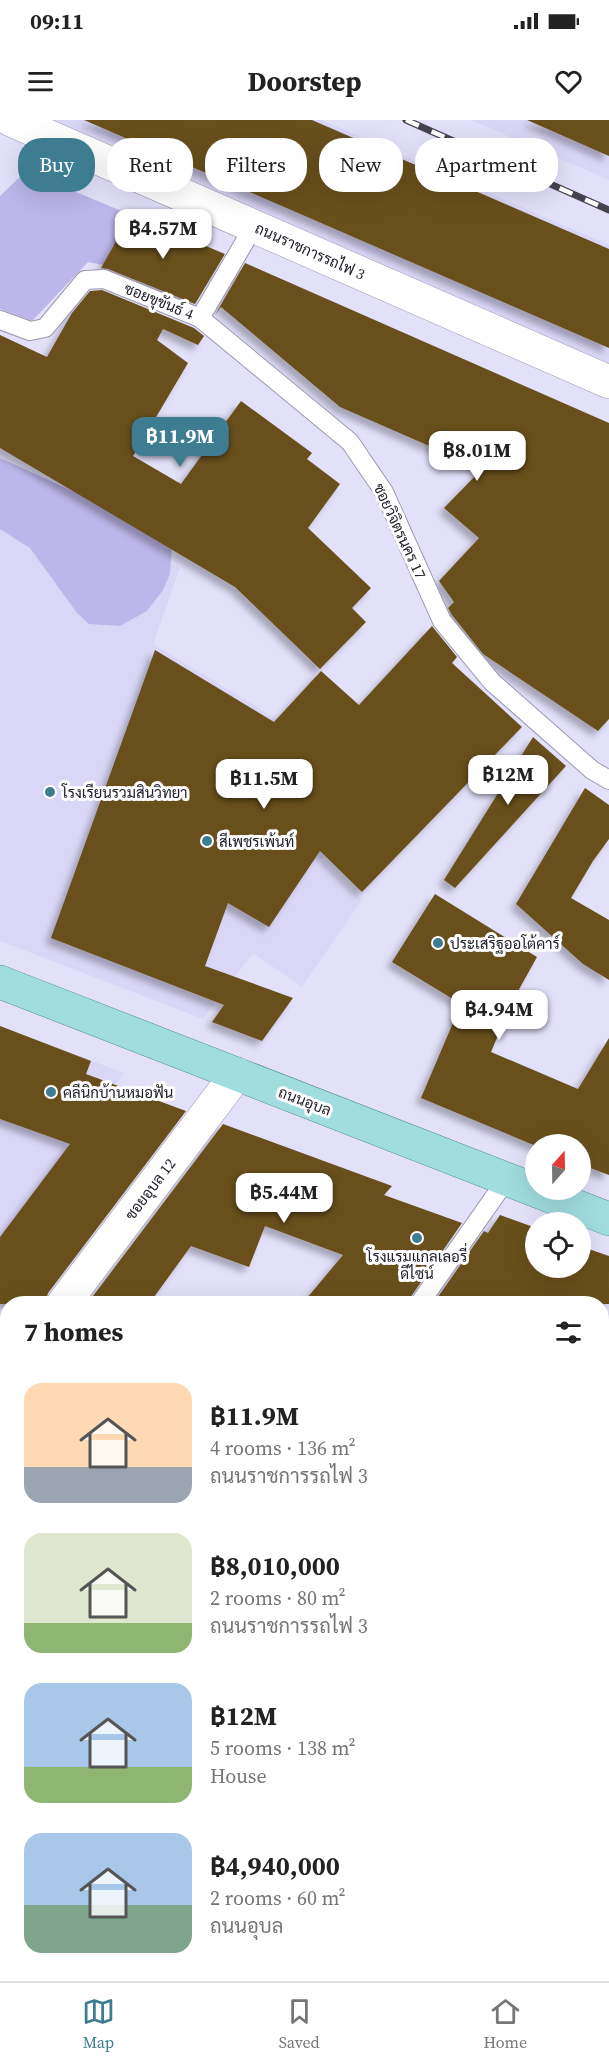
<!DOCTYPE html>
<meta charset="utf-8">
<style>
:root{--surface:#fff;--page:#f6f6f6;--text:#222;--muted:#767676;--line:#e0e0e0;--accent:#3d7c91}
body{margin:0;font-family:"Source Serif 4",Sarabun,serif;background:var(--page);color:var(--text);height:100vh;display:flex;flex-direction:column;font-size:22px;white-space:nowrap}
*{box-sizing:border-box;margin:0}
p{font-size:20px;color:var(--muted)}
.icon{flex:none;width:33px;height:33px;fill:none;stroke:currentColor;stroke-width:2;stroke-linecap:round;stroke-linejoin:round}
.map{position:relative;flex:1;overflow:hidden}
.sheet{position:absolute;left:0px;top:1176px;width:609px;height:686px;display:flex;flex-direction:column;background:var(--surface);border-radius:24px 24px 0 0;box-shadow:0 6px 24px #0002}
.sheet>*{flex:none}
.banner{position:absolute;left:18px;top:18px;width:573px;height:54px;display:flex;gap:12px}
.needle{width:39px;rotate:20deg}
.buttons{position:absolute;left:525px;top:1014px;display:grid;gap:12px}
.buttons a{display:grid;place-items:center;width:66px;height:66px;border-radius:50%;background:var(--surface);box-shadow:0 6px 24px #0002;font-size:30px}
.price{position:absolute;translate:-50% -51px;padding:0 14px;border-radius:12px;background:#fff;color:#222;font-size:20px;line-height:39px;filter:drop-shadow(0 2px 3px #0008)}
.price::after{content:'';position:absolute;left:50%;top:36px;width:18px;height:14px;margin-left:-9px;background:inherit;clip-path:polygon(0 0,100% 0,50% 100%)}
.price.selected{background:var(--accent);color:#fff}
ul{padding:0;list-style:none}
li{display:flex;align-items:center;gap:18px;height:150px;padding:0 24px}
li span{display:grid;place-items:center;flex:none;width:168px;height:120px;border-radius:18px;color:#555}
li>.icon{margin-inline-start:auto}
span .icon{width:72px;height:72px;fill:#fffc;stroke-width:1}
li b{font-size:26px}
h2{display:flex;justify-content:space-between;align-items:center;height:72px;padding:0 24px;font-size:26px}
.tag{padding:0 21px;border-radius:24px;background:var(--surface);box-shadow:0 6px 24px #0002;font-size:21px;line-height:54px}
.tag.selected{background:var(--accent);color:#fff}
.status{display:flex;justify-content:space-between;align-items:center;height:42px;padding:0 30px;background:var(--surface);direction:ltr}
.status svg{height:16px;fill:currentColor}
header{display:flex;justify-content:space-between;align-items:center;height:78px;padding:0 24px;background:var(--surface);font-size:27px;font-weight:700}
.menu{display:flex;justify-content:space-around;align-items:center;height:84px;border-top:2px solid var(--line);background:var(--surface);font-size:16px;color:var(--muted)}
.menu a{display:grid;justify-items:center;gap:3px}
.menu .selected{color:var(--accent)}
.map>svg:first-child{display:block}
</style>
<div class="status"><b>09:11</b><svg viewBox="0 0 49 12"><path d="M0 12V9h3v3zM5 12V6h3v6zM10 12V3h3v9zM15 12V0h3v12zM26 1h20v11H26zM47 4h2v5h-2z"/></svg></div>
<header><svg class="icon" aria-label="menu" viewBox="0 0 24 24"><path d="M4 6h16M4 12h16M4 18h16"/></svg>Doorstep<svg class="icon" aria-label="heart" viewBox="0 0 24 24"><path d="M12 20l-8-8c-3-5 5-10 8-4 3-6 11-1 8 4z"/></svg></header>
<div class="map">
<svg width="609" height="1861" viewBox="0 0 609 1861">
<defs>
<filter id="shadow"><feDropShadow dx="-5.5" dy="5.5" stdDeviation="3" flood-color="#0004"/></filter>
</defs>
<rect width="100%" height="100%" fill="#e3e1fa"/>
<g fill="#dad6f7">
<path d="M46,0H322L609,125V246Z"/>
<path d="M471,0H609V60Z"/>
<path d="M0,355L180,448L153,524L376,659L321,740L362,780L302,867L253,833L203,899L0,821Z"/>
<path d="M0,906L124,953L0,1117Z"/>
<path d="M0,1495L8,1500L7,1654L0,1655Z"/>
<path d="M609,1546V1861H345L352,1854H602V1556Z"/>
</g>
<g fill="#bdb6ea">
<path d="M26,51L131,95L103,145L88,142L32,201L0,189V76Z"/>
<path d="M0,338L163,412L172,425L170,454L163,470L147,491L120,506L89,504L77,493L30,428L0,409Z"/>
</g>
<g fill="#694f1d" filter="url(#shadow)">
<path d="M84,0H312L609,129V228Z"/>
<path d="M527,0H609V36Z"/>
<path d="M131,95L225,134L195,184L108,149L101,148Z"/>
<path d="M245,143L609,303V599L598,611L483,534L452,495L448,488L454,482L439,461L479,418L444,388L482,349L340,287L221,187L215,195Z"/>
<path d="M102,170L194,208L204,216L198,225L163,209L157,220L188,243L133,336L181,364L241,281L312,333L307,339L340,364L308,408L371,468L352,488L366,502L320,549L235,467L0,328V215L47,237L72,193L90,171Z"/>
<path d="M432,506L457,537L452,543L522,607L362,772L320,731L269,807L228,783L205,846L293,878L262,921L212,902L224,885L51,818L155,530L274,602L321,551L359,585Z"/>
<path d="M533,617L566,646L455,768L444,760Z"/>
<path d="M585,668L609,685V719L593,741L571,778L609,800V860L583,844L516,784Z"/>
<path d="M435,774L537,837L512,882L491,932L578,969L609,918V1055L580,1044V1024L536,1026L421,978L461,884L392,842Z"/>
<path d="M0,906L91,941L86,954L186,991L48,1173L45,1184H0V1117L70,1024L0,999Z"/>
<path d="M223,1004L392,1066L384,1075L462,1103L410,1178L408,1184H302L343,1135L265,1106L249,1147L191,1126L149,1184H87Z"/>
<path d="M500,1095L536,1108V1148H580V1126L609,1136V1184H433L484,1111L488,1113Z"/>
</g>
<g fill="none" stroke-linecap="round" stroke-linejoin="round">
<defs>
<g id="lane">
<path d="M254,106L200,198L350,322L384,372L442,501L492,562L592,650L609,660"/>
<path d="M0,200L30,211L45,208L85,160L104,159L200,198"/>
<path d="M419,1184L507,1059"/>
<path d="M602,1825L609,1830"/>
</g>
<g id="street">
<path d="M11,0L609,262"/>
<path d="M63,1184L237,954"/>
<path d="M0,1267L8,1257"/>
<path d="M0,1670L8,1669"/>
</g>
<g id="secondary">
<path d="M602,1515L609,1506"/>
<path d="M299,1861L305,1854"/>
</g>
<path id="primary" d="M0,862L609,1099"/>
</defs>
<use href="#lane" stroke="#9a97af" stroke-width="20"/>
<use href="#street" stroke="#9a97af" stroke-width="34"/>
<use href="#secondary" stroke="#9a97af" stroke-width="34"/>
<use href="#primary" stroke="#4c8d91" stroke-width="34"/>
<use href="#lane" stroke="#fff" stroke-width="18"/>
<use href="#street" stroke="#fff" stroke-width="33"/>
<use href="#secondary" stroke="#d0eeee" stroke-width="33"/>
<use href="#primary" stroke="#a1ddde" stroke-width="33"/>
<defs>
<path id="rail" d="M406,0L609,90"/>
</defs>
<use href="#rail" stroke="#45434f" stroke-width="7"/>
<use href="#rail" stroke="#fff" stroke-width="4.5" stroke-dasharray="14" stroke-linecap="butt"/>
</g>
<g fill="#3d7c91" stroke="#fff" stroke-width="2">
<circle cx="50" cy="672" r="6"/>
<circle cx="207" cy="721" r="6"/>
<circle cx="438" cy="823" r="6"/>
<circle cx="51" cy="972" r="6"/>
<circle cx="417" cy="1118" r="6"/>
</g>
<g text-anchor="middle" dominant-baseline="central" stroke-width="6" stroke-linejoin="round" paint-order="stroke">
<g font-size="15" fill="#22202a" stroke="#fff">
<text transform="translate(310 131) rotate(24)">ถนนราชการรถไฟ 3</text>
<text transform="translate(159 181) rotate(22)">ซอยขุขันธ์ 4</text>
<text transform="translate(400 411) rotate(65)">ซอยวิจิตรนคร 17</text>
<text transform="translate(305 981) rotate(21)">ถนนอุบล</text>
<text transform="translate(150 1069) rotate(-53)">ซอยอุบล 12</text>
</g>
<g font-size="15" fill="#22202a" stroke="#fff" text-anchor="start">
<text x="62" y="672">โรงเรียนรวมสินวิทยา</text>
<text x="219" y="721">สีเพชรเพ้นท์</text>
<text x="450" y="823">ประเสริฐออโต้คาร์</text>
<text x="63" y="972">คลีนิกบ้านหมอฟัน</text>
<text x="417" y="1136" text-anchor="middle">โรงแรมแกลเลอรี่<tspan x="417" dy="17">ดีไซน์</tspan></text>
</g>
</g>
</svg>
<div class="buttons">
<a><svg class="needle" viewBox="-14 -14 28 28"><path d="M0-13l5 13h-10z" fill="#e53935"/><path d="M0 13l5-13h-10z" fill="#767676"/></svg></a>
<a><svg class="icon" aria-label="locate" viewBox="0 0 24 24"><circle cx="12" cy="12" r="6"/><path d="M12 2v4M12 18v4M2 12h4M18 12h4"/></svg></a>
</div>
<b class="price" style="left:163px;top:140px">฿4.57M</b>
<b class="price selected" style="left:180px;top:348px">฿11.9M</b>
<b class="price" style="left:477px;top:362px">฿8.01M</b>
<b class="price" style="left:508px;top:686px">฿12M</b>
<b class="price" style="left:264px;top:690px">฿11.5M</b>
<b class="price" style="left:499px;top:921px">฿4.94M</b>
<b class="price" style="left:284px;top:1104px">฿5.44M</b>
<div class="banner">
<a class="tag selected">Buy</a>
<a class="tag">Rent</a>
<a class="tag">Filters</a>
<a class="tag">New</a>
<a class="tag">Apartment</a>
</div>
<section class="sheet">
<h2>7 homes<svg class="icon" aria-label="filters" viewBox="0 0 24 24"><path d="M4 7h16M4 17h16"/><circle cx="9" cy="7" r="2"/><circle cx="15" cy="17" r="2"/></svg></h2>
<ul>
<li><span style="background:linear-gradient(#ffd9b3 70%,#9aa5b1 0)"><svg class="icon" aria-label="home" viewBox="0 0 24 24"><path d="M3 11l9-7 9 7M6 9v11h12V9"/></svg></span><div><b>฿11.9M</b><p>4 rooms · 136 m²</p><p>ถนนราชการรถไฟ 3</p></div></li>
<li><span style="background:linear-gradient(#dfe7d0 75%,#8fb573 0)"><svg class="icon" aria-label="home" viewBox="0 0 24 24"><path d="M3 11l9-7 9 7M6 9v11h12V9"/></svg></span><div><b>฿8,010,000</b><p>2 rooms · 80 m²</p><p>ถนนราชการรถไฟ 3</p></div></li>
<li><span style="background:linear-gradient(#a9c7e8 70%,#8fb573 0)"><svg class="icon" aria-label="home" viewBox="0 0 24 24"><path d="M3 11l9-7 9 7M6 9v11h12V9"/></svg></span><div><b>฿12M</b><p>5 rooms · 138 m²</p><p>House</p></div></li>
<li><span style="background:linear-gradient(#a9c7e8 60%,#7fa58c 0)"><svg class="icon" aria-label="home" viewBox="0 0 24 24"><path d="M3 11l9-7 9 7M6 9v11h12V9"/></svg></span><div><b>฿4,940,000</b><p>2 rooms · 60 m²</p><p>ถนนอุบล</p></div></li>
</ul>
</section>
</div>
<nav class="menu">
<a class="selected"><svg class="icon" aria-label="map" viewBox="0 0 24 24"><path d="M3 6l6-2 6 2 6-2v14l-6 2-6-2-6 2zM9 4v14M15 6v14"/></svg>Map</a>
<a><svg class="icon" aria-label="saved" viewBox="0 0 24 24"><path d="M7 4h10v16l-5-4-5 4z"/></svg>Saved</a>
<a><svg class="icon" aria-label="home" viewBox="0 0 24 24"><path d="M3 11l9-7 9 7M6 9v11h12V9"/></svg>Home</a>
</nav>
